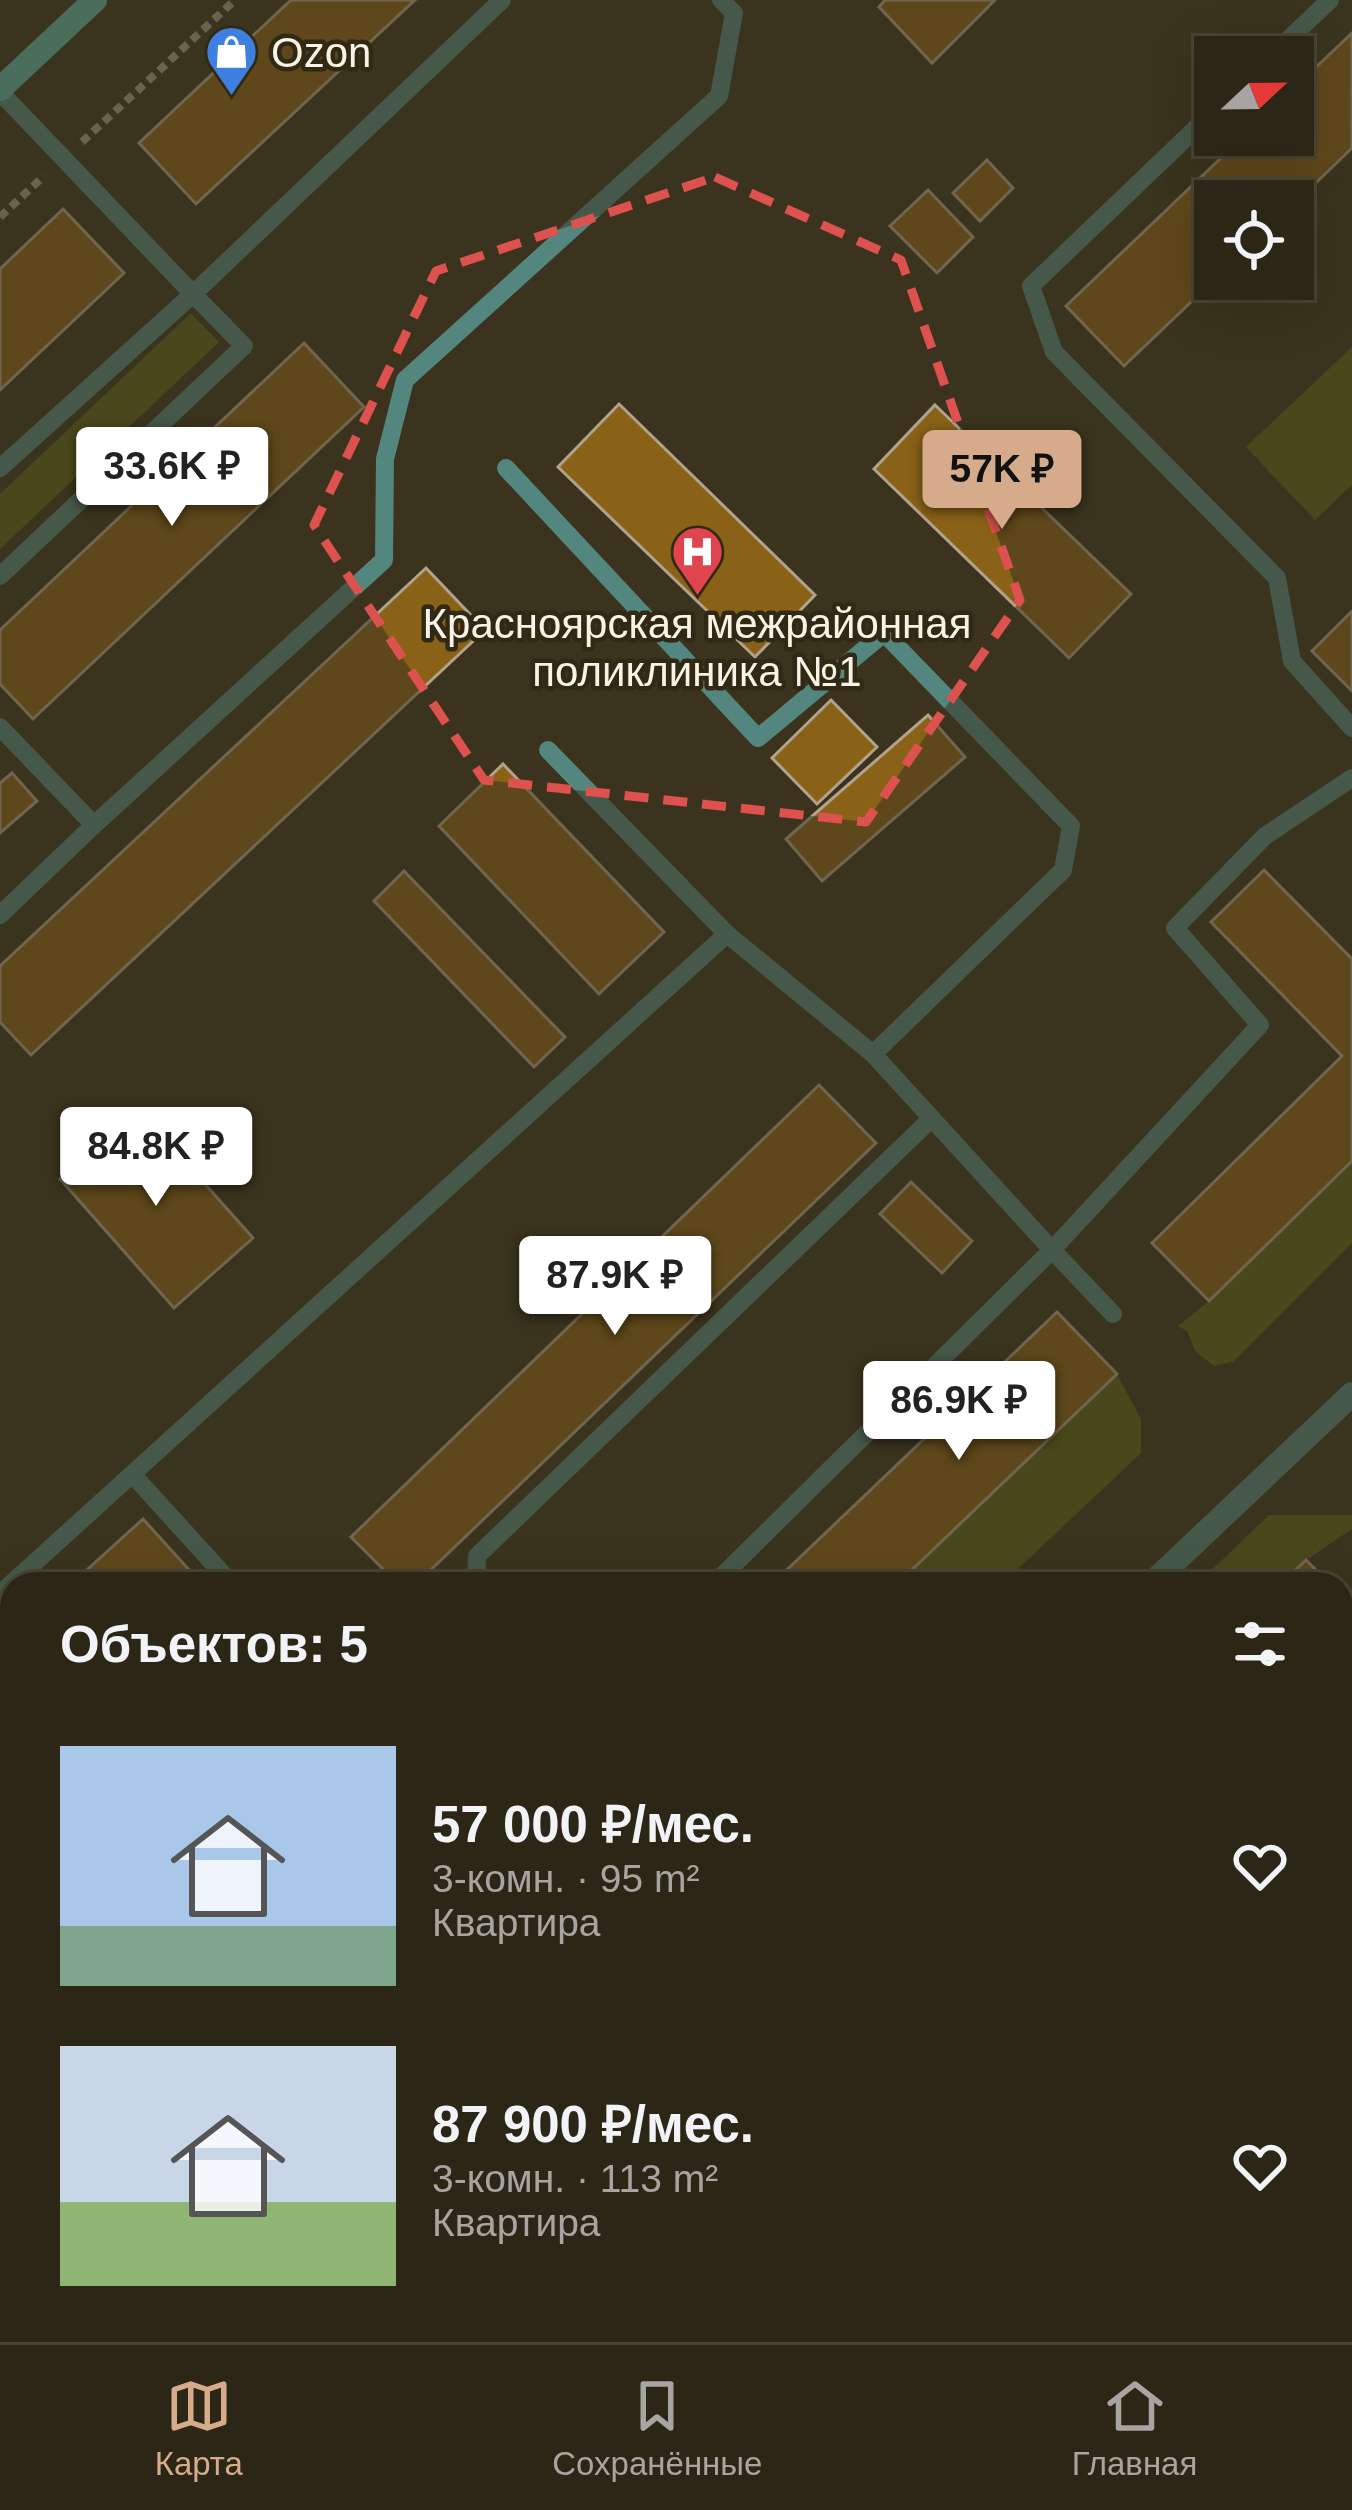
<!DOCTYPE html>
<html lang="ru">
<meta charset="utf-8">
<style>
:root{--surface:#2c2616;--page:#383223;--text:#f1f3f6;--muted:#a6a5a1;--line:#484335;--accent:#d6ab8b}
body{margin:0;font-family:Arial,sans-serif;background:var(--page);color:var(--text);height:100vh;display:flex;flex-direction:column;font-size:45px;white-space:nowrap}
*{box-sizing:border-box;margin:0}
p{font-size:39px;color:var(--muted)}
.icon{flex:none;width:66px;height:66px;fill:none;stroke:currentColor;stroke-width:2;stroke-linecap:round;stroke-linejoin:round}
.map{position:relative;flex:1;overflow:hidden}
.details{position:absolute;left:0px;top:1572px;width:1353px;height:771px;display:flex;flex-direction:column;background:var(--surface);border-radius:36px 36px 0 0;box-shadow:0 12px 48px #0002,0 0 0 3px var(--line)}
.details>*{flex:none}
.needle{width:78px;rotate:68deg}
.controls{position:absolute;left:1194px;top:36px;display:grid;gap:24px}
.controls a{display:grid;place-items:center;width:120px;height:120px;border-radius:0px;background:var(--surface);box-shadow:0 12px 48px #0002,0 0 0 3px var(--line);font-size:60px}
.price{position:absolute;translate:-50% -102px;padding:0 27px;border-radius:12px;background:#fff;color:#222;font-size:39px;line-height:78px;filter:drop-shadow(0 3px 6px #0008)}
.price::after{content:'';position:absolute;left:50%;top:72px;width:36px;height:27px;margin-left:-18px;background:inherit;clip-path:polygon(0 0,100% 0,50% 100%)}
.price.active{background:var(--accent);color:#111}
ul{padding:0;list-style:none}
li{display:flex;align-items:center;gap:36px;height:300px;padding:0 60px}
li span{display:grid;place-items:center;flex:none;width:336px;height:240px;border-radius:0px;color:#555}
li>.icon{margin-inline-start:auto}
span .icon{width:144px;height:144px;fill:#fffc;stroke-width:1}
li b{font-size:51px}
h2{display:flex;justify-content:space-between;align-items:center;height:144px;padding:0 60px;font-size:51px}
.menu{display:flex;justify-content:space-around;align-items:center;height:168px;border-top:3px solid var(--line);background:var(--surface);font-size:33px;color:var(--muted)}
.menu a{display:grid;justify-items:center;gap:6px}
.menu .active{color:var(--accent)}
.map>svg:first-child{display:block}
</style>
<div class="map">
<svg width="1352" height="2342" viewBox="0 0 1352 2342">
<rect width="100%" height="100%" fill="#3b331d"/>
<g fill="#5c621c">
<path d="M191,313L219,342L0,549V494Z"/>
<path d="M1352,347V485L1315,520L1246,447Z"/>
<path d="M1352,1161V1243L1234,1361L1214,1366L1195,1351L1187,1331L1178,1326L1209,1301Z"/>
<path d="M1117,1374L1141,1419V1453L1002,1584H897Z"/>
<path d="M1269,1515H1352V1529L1306,1560L1281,1584H1197Z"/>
<path d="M1341,1705L1352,1716V1817L1341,1827Z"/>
<path d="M1167,2331H1321L1332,2342H1156Z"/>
</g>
<g fill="#896117" stroke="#b1a28b" stroke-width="3">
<path d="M291,0H415L196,204L139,143Z"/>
<path d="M885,0H995L932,63L879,7Z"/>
<path d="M1352,33V148L1293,205V201H1215V279L1124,366L1066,306L1245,135H1293V89Z"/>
<path d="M987,160L1013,188L980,221L953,193Z"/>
<path d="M928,190L973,237L937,273L890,226Z"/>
<path d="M63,209L124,273L0,390V269Z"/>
<path d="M304,343L364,407L33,719L0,684V630Z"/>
<path d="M619,404L815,595L755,657L558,467Z"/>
<path d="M935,405L1131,594L1069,658L874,469Z"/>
<path d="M426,568L485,630L31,1055L0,1022V966Z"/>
<path d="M1352,611V691L1312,651Z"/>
<path d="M831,700L877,747L817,804L772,758Z"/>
<path d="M928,715L965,757L822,881L786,839Z"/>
<path d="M503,764L664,932L599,994L439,826Z"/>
<path d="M12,773L37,801L0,833V783Z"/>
<path d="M1264,870L1352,959V1161L1209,1301L1152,1243L1342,1056L1211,922Z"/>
<path d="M404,871L565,1037L534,1067L374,901Z"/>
<path d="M819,1085L876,1143L416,1584H398L351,1537Z"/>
<path d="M138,1109L253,1238L174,1308L60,1179Z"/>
<path d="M911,1182L972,1241L942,1273L880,1214Z"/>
<path d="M1057,1312L1117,1374L897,1584H772Z"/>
<path d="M143,1519L202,1584H84L78,1578Z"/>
<path d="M1306,1560L1330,1584H1281Z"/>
<path d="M1341,1595L1352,1606V1643L1341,1654Z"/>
<path d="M0,1911L12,1925V2088L0,2099Z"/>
<path d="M1352,1992V2114L1341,2125V2002Z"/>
<path d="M106,2331H229L239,2342H94Z"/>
<path d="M750,2331H875L885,2342H760Z"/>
</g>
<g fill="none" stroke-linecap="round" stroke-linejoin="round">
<g stroke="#a29c8a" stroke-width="8" stroke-dasharray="9 6" stroke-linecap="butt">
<path d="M82,142L235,0"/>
<path d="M0,217L44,176"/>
<path d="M464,2342L474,2331"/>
<path d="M1271,2342L1283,2331"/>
</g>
<g stroke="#53867f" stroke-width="18">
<path d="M1270,57L1330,0"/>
<path d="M0,92L193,294L502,0"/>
<path d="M1215,110L1031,286L1054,352L1277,578L1292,661L1352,728"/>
<path d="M0,468L193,294L244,346L0,576"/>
<path d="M506,468L758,738L884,633L1071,826L1063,870L873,1054"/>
<path d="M0,727L94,825L384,560L385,459L405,380L719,96L734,13L721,0"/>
<path d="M548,750L727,934L873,1054L1052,1250L1260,1025L1175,928L1265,836L1352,778"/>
<path d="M0,915L94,825"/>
<path d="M133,1475L232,1584"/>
<path d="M476,1584L477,1556L931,1119"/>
<path d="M714,1584L1052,1250L1113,1314"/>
<path d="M0,1594L727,934"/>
<path d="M1341,1857L1352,1847"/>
<path d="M0,2167L12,2157"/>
<path d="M1341,2275L1352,2265"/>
<path d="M1341,2322L1352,2334"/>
<path d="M943,2331L952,2342"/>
</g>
<path stroke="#53867f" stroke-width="24" d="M1151,1584L1352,1394"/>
<g stroke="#60b4a9" stroke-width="24">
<path d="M0,89L95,0"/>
<path d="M0,1703L12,1716"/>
<path d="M581,2331L592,2342"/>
</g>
</g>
<path d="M0 0H1352V2342H0ZM715,177L901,260L1020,600L866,822L484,780L314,525L436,271Z" fill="#3b331d" fill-opacity=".55" fill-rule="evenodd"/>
<path fill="none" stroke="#dd514e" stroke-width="9" stroke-dasharray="24 15" stroke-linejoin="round" d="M715,177L901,260L1020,600L866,822L484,780L314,525L436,271Z"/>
<defs>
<symbol id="shop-pin" viewBox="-11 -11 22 30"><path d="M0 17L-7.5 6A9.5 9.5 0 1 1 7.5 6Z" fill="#3f7fe0" stroke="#312914"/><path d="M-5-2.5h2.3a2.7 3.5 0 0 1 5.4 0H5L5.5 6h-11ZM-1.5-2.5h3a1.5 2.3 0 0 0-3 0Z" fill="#fff"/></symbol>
<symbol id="hospital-pin" viewBox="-11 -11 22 30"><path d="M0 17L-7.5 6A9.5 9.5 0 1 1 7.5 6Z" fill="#e0444e" stroke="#312914"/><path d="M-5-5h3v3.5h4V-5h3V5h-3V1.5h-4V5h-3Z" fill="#fff"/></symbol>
</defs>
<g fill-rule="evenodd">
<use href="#shop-pin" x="202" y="22" width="59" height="81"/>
<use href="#hospital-pin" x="668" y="522" width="59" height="81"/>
</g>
<g text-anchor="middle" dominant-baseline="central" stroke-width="9" stroke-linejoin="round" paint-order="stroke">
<g font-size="42" fill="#f8f3e6" stroke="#312914" text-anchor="start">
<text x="271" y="52">Ozon</text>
<text x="697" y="623" text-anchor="middle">Красноярская межрайонная<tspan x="697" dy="48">поликлиника №1</tspan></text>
</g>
</g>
</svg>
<div class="controls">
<a><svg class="needle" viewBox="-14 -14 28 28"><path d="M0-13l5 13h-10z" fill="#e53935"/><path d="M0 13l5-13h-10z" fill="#a6a5a1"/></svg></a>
<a><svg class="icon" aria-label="locate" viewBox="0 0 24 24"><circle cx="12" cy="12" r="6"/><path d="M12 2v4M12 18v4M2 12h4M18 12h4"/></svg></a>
</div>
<b class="price" style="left:172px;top:529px">33.6K ₽</b>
<b class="price active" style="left:1002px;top:532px">57K ₽</b>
<b class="price" style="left:156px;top:1209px">84.8K ₽</b>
<b class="price" style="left:615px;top:1338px">87.9K ₽</b>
<b class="price" style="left:959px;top:1463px">86.9K ₽</b>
<section class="details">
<h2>Объектов: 5<svg class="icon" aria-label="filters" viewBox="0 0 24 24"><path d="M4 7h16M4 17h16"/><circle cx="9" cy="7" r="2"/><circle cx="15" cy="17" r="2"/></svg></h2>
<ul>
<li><span style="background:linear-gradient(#a9c7e8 75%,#7fa58c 0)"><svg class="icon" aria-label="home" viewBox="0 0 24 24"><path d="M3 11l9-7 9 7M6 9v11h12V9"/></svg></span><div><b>57 000 ₽/мес.</b><p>3-комн. · 95 m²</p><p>Квартира</p></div><svg class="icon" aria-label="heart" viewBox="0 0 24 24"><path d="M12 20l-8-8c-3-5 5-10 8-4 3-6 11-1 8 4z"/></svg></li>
<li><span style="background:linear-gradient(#c9d6e8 65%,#8fb573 0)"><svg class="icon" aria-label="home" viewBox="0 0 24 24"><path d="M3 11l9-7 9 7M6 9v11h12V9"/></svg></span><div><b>87 900 ₽/мес.</b><p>3-комн. · 113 m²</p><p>Квартира</p></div><svg class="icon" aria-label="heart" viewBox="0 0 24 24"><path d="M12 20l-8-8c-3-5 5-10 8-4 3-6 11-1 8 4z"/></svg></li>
</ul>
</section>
</div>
<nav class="menu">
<a class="active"><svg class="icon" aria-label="map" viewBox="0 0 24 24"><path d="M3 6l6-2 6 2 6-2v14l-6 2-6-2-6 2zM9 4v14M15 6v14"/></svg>Карта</a>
<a><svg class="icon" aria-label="saved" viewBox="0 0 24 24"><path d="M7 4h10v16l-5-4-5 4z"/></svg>Сохранённые</a>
<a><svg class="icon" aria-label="home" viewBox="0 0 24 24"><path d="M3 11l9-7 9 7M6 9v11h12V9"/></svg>Главная</a>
</nav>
